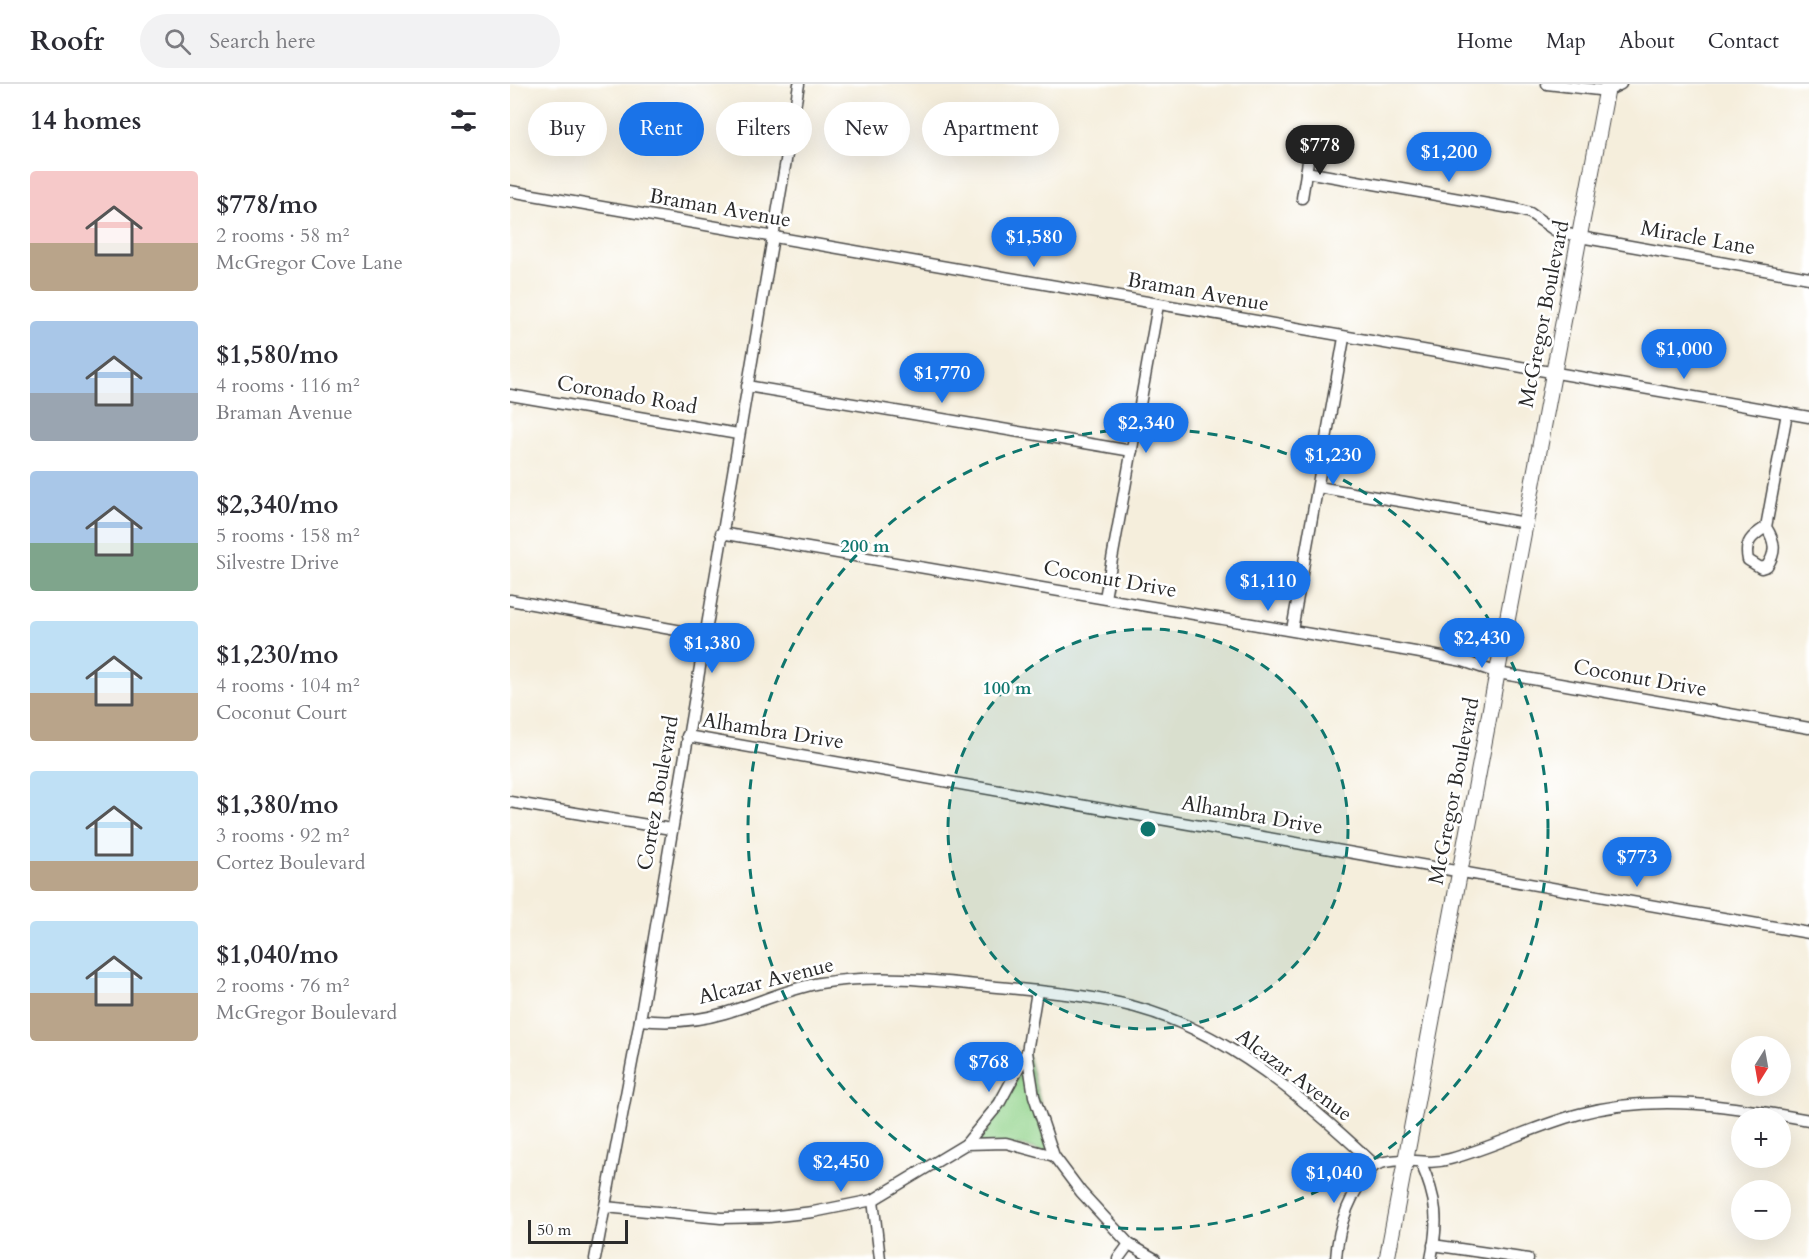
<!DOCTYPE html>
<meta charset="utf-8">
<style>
:root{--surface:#fff;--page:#f2f2f3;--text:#2b2b33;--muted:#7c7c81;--line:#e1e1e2;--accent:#1a73e8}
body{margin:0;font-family:Cardo,serif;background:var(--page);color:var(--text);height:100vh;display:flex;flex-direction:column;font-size:22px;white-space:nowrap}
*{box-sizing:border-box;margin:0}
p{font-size:20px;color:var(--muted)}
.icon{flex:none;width:33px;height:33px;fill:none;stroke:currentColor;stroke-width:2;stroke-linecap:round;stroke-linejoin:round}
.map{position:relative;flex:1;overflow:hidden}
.sheet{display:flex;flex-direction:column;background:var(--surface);width:510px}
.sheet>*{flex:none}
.banner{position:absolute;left:18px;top:18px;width:570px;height:54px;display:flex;gap:12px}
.needle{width:39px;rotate:191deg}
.tools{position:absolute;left:1221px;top:952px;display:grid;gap:12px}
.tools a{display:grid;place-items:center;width:60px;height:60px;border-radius:50%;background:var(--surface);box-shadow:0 6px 24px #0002;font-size:30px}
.scale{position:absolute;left:18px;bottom:15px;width:100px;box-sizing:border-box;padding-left:6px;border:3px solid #2b2b2b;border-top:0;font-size:16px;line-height:21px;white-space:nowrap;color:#2b2b2b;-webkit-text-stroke:4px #fff;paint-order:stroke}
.price{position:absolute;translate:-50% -51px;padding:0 14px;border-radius:21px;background:var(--accent);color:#fff;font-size:20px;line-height:39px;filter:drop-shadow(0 2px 3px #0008)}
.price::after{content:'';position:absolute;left:50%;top:36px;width:18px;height:14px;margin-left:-9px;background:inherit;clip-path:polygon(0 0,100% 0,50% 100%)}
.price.current{background:#222;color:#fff}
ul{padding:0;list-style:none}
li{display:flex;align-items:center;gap:18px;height:150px;padding:0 30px}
li span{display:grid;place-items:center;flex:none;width:168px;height:120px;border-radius:6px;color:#555}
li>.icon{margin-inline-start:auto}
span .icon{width:72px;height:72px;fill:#fffc;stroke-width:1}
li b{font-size:26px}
h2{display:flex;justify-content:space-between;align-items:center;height:72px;padding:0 30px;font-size:26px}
.tag{padding:0 21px;border-radius:27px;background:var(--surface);box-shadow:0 6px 24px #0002;font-size:21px;line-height:54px}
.tag.current{background:var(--accent);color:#fff}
header{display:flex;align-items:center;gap:36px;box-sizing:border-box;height:84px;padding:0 30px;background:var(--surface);border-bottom:2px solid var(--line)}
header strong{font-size:28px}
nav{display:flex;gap:33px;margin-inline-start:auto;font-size:21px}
.search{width:420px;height:54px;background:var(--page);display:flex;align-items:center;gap:15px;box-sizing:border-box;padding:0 21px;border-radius:33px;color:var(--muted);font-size:22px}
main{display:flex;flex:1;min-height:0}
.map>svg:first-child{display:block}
</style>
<header>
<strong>Roofr</strong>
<div class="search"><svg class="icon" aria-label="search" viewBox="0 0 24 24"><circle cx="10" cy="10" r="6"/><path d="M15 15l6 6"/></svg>Search here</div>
<nav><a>Home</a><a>Map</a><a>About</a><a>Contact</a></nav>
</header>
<main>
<section class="sheet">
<h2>14 homes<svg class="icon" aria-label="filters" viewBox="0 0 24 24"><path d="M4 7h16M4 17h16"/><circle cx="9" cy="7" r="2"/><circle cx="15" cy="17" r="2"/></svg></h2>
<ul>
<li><span style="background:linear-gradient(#f6c9c9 60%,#b9a48a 0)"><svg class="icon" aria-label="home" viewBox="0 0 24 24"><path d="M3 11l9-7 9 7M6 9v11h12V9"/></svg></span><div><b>$778/mo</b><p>2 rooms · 58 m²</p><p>McGregor Cove Lane</p></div></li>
<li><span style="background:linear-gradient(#a9c7e8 60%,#9aa5b1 0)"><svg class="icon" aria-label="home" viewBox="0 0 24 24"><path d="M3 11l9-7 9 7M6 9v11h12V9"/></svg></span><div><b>$1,580/mo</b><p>4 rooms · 116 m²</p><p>Braman Avenue</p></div></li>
<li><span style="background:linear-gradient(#a9c7e8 60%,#7fa58c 0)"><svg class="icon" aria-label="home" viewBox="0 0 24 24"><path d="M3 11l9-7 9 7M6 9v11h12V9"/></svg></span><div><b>$2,340/mo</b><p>5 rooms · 158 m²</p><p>Silvestre Drive</p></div></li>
<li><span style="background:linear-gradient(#bfe0f5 60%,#b9a48a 0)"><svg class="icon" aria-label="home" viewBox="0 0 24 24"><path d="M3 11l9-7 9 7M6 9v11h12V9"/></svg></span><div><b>$1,230/mo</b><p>4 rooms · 104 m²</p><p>Coconut Court</p></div></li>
<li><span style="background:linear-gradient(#bfe0f5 75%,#b9a48a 0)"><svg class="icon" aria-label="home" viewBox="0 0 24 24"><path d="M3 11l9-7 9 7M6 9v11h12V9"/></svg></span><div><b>$1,380/mo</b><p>3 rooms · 92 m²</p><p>Cortez Boulevard</p></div></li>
<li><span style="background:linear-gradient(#bfe0f5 60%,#b9a48a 0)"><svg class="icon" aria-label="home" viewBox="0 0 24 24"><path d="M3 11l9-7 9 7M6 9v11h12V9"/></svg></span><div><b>$1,040/mo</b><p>2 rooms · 76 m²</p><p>McGregor Boulevard</p></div></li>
</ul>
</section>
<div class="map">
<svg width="1299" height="1175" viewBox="0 0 1299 1175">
<rect width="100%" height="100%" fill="#fff"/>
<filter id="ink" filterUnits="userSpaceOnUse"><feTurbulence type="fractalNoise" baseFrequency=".0167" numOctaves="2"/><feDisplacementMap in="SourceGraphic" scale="12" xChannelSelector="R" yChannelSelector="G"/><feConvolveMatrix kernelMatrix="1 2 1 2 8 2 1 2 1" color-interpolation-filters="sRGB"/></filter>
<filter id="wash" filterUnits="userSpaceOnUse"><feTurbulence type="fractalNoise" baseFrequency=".008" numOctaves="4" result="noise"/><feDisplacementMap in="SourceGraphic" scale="24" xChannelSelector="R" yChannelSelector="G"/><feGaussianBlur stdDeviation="1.35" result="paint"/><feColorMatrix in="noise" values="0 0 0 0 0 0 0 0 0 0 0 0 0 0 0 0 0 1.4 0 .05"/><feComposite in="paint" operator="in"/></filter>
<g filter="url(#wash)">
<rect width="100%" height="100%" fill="#f5eedc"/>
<path fill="#91d38a" stroke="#5e7f5a" stroke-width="1.5" d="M517,968L544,1072L515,1062L456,1060L471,1043Z"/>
</g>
<g filter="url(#ink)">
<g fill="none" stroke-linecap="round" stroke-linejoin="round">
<defs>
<g id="street">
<path d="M1037,0L1097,7L1111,0"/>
<path d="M796,88L1006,125L1020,129L1044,146L1070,153L1299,194"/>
<path d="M0,107L1299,333"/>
<path d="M792,114L800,65"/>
<path d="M237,302L622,367"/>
<path d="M0,311L228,350"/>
<path d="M808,403L1016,439"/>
<path d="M1256,443C1242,452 1234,458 1238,476L1251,484L1257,482C1267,468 1265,457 1256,443L1277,329"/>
<path d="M211,449L905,568L953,577L988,589L1299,644"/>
<path d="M595,514L648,221"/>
<path d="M0,516L194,551"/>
<path d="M782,546L834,254"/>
<path d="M177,652L1299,849"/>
<path d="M0,718L161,745"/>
<path d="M527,907L517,968L524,1012L544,1072L571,1108L619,1160L645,1175"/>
<path d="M130,936C158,939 188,937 215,929C246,920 277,905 310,899C364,890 423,896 477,902C527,907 576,910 625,923C718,948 796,1016 865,1081C893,1070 912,1083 940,1075C984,1063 1025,1042 1069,1030C1146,1009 1223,1022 1299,1036"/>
<path d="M456,1060L489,1020L517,968"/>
<path d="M911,1079C927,1115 929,1137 921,1175"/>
<path d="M363,1116L370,1175"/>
<path d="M95,1123L211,1134L259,1133L303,1128L363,1116L456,1060L496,1059L544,1072"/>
<path d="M923,1161L1018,1175"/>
<path d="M85,1175L130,936L289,0"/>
<path d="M608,1175L619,1160"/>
<path d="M826,1175C828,1140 841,1106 865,1081"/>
</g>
<path id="secondary" d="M877,1175L1098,0"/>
</defs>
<use href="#street" stroke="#494846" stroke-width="13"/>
<use href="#secondary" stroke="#494846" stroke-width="17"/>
<use href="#street" stroke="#fff" stroke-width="10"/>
<use href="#secondary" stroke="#fff" stroke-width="15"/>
</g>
</g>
<circle cx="638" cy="745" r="200" fill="#0f766e" fill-opacity=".12"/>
<g fill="none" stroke="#0f766e" stroke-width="3" stroke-dasharray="10 8">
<circle cx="638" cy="745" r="200"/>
<circle cx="638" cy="745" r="400"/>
</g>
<g text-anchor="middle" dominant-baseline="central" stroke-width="5" stroke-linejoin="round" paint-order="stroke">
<g font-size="21" fill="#2b2b2b" stroke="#fff">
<text transform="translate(210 124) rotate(10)">Braman Avenue</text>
<text transform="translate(1188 154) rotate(10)">Miracle Lane</text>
<text transform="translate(688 208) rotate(10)">Braman Avenue</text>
<text transform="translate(1034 230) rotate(-79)">McGregor Boulevard</text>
<text transform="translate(117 311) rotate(10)">Coronado Road</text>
<text transform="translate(600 495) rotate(10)">Coconut Drive</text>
<text transform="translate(1130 594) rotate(10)">Coconut Drive</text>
<text transform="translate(263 647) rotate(9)">Alhambra Drive</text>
<text transform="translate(944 707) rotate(-79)">McGregor Boulevard</text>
<text transform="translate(148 709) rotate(-80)">Cortez Boulevard</text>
<text transform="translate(742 731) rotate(10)">Alhambra Drive</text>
<text transform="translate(256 897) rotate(-14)">Alcazar Avenue</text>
<text transform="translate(784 991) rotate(37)">Alcazar Avenue</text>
</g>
</g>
<circle cx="638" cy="745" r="9" fill="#0f766e" stroke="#fff" stroke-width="3"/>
<g font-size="18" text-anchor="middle" font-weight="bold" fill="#0f766e" stroke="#fff" stroke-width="5" stroke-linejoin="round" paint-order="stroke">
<text x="355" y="468">200 m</text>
<text x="497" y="610">100 m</text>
</g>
</svg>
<div class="tools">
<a><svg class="needle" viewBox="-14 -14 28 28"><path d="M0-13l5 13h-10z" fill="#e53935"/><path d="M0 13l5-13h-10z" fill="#7c7c81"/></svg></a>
<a>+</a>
<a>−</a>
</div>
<div class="scale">50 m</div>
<b class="price current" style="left:810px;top:92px">$778</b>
<b class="price" style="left:939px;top:99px">$1,200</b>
<b class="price" style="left:524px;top:184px">$1,580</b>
<b class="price" style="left:1174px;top:296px">$1,000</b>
<b class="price" style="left:432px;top:320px">$1,770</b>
<b class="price" style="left:636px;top:370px">$2,340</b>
<b class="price" style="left:823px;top:402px">$1,230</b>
<b class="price" style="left:758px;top:528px">$1,110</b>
<b class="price" style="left:972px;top:585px">$2,430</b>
<b class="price" style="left:202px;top:590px">$1,380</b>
<b class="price" style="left:1127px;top:804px">$773</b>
<b class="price" style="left:479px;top:1009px">$768</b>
<b class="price" style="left:331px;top:1109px">$2,450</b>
<b class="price" style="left:824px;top:1120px">$1,040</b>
<div class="banner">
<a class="tag">Buy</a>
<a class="tag current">Rent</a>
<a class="tag">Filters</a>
<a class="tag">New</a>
<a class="tag">Apartment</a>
</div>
</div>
</main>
